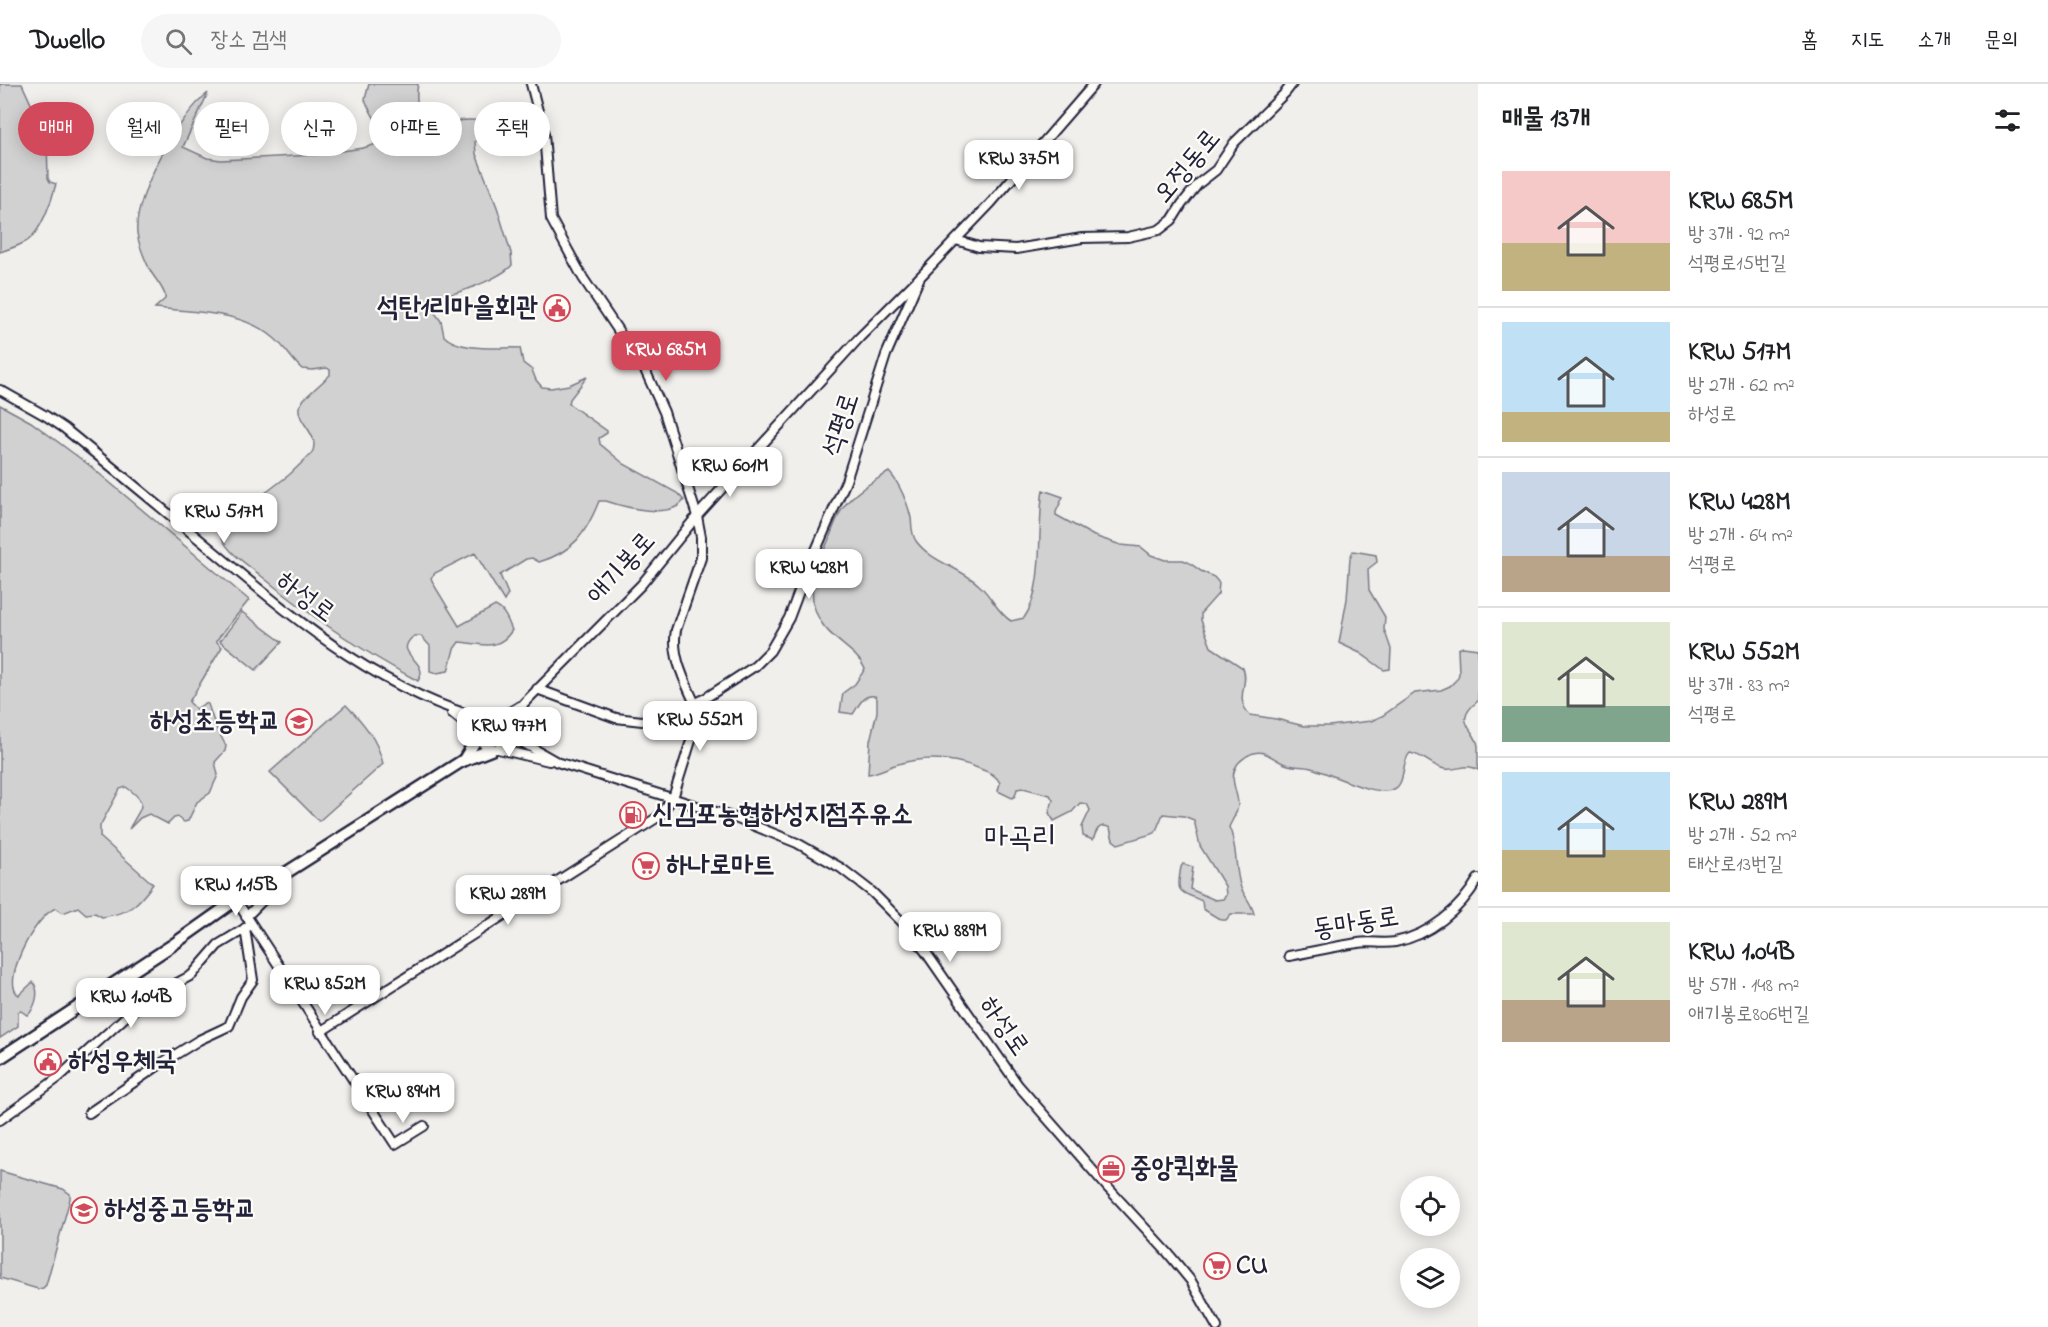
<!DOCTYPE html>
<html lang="ko">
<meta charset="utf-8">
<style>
:root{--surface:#fff;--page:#f6f6f6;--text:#202124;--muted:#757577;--line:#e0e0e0;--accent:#d1495b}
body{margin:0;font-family:"Indie Flower","Poor Story",sans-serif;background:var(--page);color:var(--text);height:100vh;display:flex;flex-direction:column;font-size:22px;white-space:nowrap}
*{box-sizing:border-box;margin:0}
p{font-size:20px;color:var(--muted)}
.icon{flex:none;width:33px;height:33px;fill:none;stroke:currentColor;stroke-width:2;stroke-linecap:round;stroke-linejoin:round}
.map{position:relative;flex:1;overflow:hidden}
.drawer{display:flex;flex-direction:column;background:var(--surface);width:570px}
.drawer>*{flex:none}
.top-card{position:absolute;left:18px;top:18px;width:570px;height:54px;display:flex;gap:12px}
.fabs{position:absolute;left:1400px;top:1092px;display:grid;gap:12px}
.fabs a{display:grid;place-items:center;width:60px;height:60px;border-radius:50%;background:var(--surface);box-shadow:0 3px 15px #0003;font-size:30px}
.price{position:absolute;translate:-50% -51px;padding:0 14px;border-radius:12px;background:#fff;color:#222;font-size:20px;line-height:39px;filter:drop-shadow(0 2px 3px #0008)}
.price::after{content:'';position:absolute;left:50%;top:36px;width:18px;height:14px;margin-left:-9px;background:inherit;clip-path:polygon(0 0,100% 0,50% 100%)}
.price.active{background:var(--accent);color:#fff}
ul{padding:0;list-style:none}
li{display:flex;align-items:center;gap:18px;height:150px;padding:0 24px}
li+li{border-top:2px solid var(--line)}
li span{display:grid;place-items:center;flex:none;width:168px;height:120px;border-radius:0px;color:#555}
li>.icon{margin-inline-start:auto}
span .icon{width:72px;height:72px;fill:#fffc;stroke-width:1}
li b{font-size:26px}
h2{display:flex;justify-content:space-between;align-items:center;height:72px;padding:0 24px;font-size:26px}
.tag{padding:0 21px;border-radius:27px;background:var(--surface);box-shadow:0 3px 15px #0003;font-size:21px;line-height:54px}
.tag.active{background:var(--accent);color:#fff}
header{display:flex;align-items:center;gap:36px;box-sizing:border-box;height:84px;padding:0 30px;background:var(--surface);border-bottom:2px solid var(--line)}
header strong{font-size:28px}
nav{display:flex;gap:33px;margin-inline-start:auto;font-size:21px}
.search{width:420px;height:54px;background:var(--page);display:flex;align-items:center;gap:15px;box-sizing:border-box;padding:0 21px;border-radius:33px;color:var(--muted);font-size:22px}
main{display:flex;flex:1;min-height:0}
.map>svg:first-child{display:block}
</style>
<header>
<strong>Dwello</strong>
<div class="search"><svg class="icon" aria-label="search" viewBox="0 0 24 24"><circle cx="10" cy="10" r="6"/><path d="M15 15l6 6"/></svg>장소 검색</div>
<nav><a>홈</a><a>지도</a><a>소개</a><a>문의</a></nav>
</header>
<main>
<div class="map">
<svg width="1478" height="1243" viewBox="0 0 1478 1243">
<rect width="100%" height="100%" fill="#f0efec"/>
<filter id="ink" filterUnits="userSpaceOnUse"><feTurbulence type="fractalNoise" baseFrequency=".0167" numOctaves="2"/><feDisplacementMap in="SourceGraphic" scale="12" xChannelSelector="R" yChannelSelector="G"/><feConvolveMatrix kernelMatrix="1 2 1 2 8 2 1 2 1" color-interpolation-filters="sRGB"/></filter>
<g filter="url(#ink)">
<g fill="#d2d1d1" stroke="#7a7a86" stroke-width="1.5">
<path d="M0,0H22L32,22C25,32 23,47 31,58L47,56L48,94L50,98L56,100C52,116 41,148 27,157C19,162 9,165 0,168Z"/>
<path d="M369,0H418C415,15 417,30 431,40C448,40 472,31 488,40V43L475,58L476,70L497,123L511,169L512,181C503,192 468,206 452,210C446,211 439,210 434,213C430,216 430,217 429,221L441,237L444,252C460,268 499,263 520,264L523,279L532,286L536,296L542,303L551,304L569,301L587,293L570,315L569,320L607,347V349L599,354L600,360L624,380L677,409L684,416C671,436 624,423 606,417H599C586,450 573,468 539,478L532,474L526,475L500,491L508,510L504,517L475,469L435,489L431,494L434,501L459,542L495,522C505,526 508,537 512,546C498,569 479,559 459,558L454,565L448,587L437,589L430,587V562L421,552H414C390,571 432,576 418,597C362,567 310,532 260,491C247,480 223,466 220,448L223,441L289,391L312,369C321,350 297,340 299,323L304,315L330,291V286L327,284L312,286L302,285C292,276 285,263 274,254C242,227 195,228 155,224L165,215V211C162,202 156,196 151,188C145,176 139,163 137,149C133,113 180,30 208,9L183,63L207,74L221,76L314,71L363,64L387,57L366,19L365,15Z"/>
<path d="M0,321L31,338L89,381L249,516L216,557L222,563L189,618L196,625L205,619L208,620L215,641L226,662L225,667L215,678L218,691L210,709L197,718L188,737L184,738L178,733L174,734L168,740L149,730L140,734L129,745C141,722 150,720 126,703L120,705L100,742V753L153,800C137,822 129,829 102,833L95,829L86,830L78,823L63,829L56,824C34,832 0,900 19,911L33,898C40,907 36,920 30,929L27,931L21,927L18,928V942L0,954Z"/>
<path d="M889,388C899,398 908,420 911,434C912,441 911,450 916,457C932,479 961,483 980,502C992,513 997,528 1011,537L1024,534C1045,505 1037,441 1043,406L1063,413L1056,428V431L1094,452L1121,461L1141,463L1151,471L1165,476H1183L1188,478L1201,487L1214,493L1219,499L1218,510L1201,529V536L1211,563L1243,584C1250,600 1233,614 1250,631L1276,635L1304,642H1329L1371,637L1382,632L1415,609L1441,606L1450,602L1458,594L1459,589L1458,565L1463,563L1478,565V617C1451,638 1476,645 1478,662C1478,670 1478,678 1478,686C1467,678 1458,687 1445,685C1433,683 1424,671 1410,669C1401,677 1406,700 1394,705C1376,714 1330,689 1311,684C1304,682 1296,683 1288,681C1272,677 1265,661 1247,672C1243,675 1239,677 1237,681C1228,695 1238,707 1238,721C1238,728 1232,736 1229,743C1238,762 1234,784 1241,804C1245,813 1252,820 1254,830H1231L1226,836H1221L1203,825L1202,817C1178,806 1176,810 1181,783L1183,780L1193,783L1190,805L1215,816L1223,815L1226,811L1225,802L1200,762L1194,736L1184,732L1163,730L1155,749L1118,760L1113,756L1110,744C1099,738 1096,747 1093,756L1083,752L1082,743L1090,726L1087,720L1080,719L1072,728L1054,737L1049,729L1053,716L1050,711L1023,704L1017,705L1015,712L1012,714L998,707L1000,699C996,690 987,688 978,684C950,673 923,672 895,681C886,684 877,689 868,690L870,657L877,628V615L875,612C862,610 859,622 853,630L840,628L843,609L855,600L865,585C857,566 832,557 821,538C803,510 817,483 829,455C833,444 837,431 845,421C856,407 874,397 889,388Z"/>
<path d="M1353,467L1376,471L1377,478L1368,485L1369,506L1385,533L1384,545L1391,565L1390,585L1384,586L1360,569L1339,559L1347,515L1350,474Z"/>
<path d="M242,528L282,558L256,586L220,557Z"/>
<path d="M346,621C363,638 378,656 383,680L319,737L270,688Z"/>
<circle cx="494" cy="651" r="9"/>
<path d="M0,1087L63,1105L70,1110V1115L46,1201L43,1204L38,1205L0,1194Z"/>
</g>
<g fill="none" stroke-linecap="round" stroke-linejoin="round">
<defs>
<g id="minor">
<path d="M531,0L544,50L551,135L583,194L646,288L664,328L697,432L701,453V474L676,546C671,572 685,597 695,620"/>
<path d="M956,156L979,163L1016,165L1082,154L1128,153L1159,146L1172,136L1182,120L1198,100L1216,86L1234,59L1285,9L1292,0"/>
<path d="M920,193L860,253L738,387L697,432L641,501L524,619L508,650L557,678L735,734L797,759L841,784L872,808L903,839L925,867L1018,1001L1109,1105L1168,1169L1191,1197L1217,1243"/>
<path d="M0,306L46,332L64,344C117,387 170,431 223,475C304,543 385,609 490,637"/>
<path d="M537,605L616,634L642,637L682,626L704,615L755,582L770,567L789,534L806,489L846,397L886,271L920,193L991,119L1094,0"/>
<path d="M452,629L479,651"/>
<circle cx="494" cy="651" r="14"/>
<path d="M495,637L520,622"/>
<path d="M498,665L549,677"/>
<path d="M236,816L395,1060L424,1042"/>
<path d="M246,833L263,816L272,796"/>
<path d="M1289,872C1312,868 1336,862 1358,859C1370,857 1383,860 1395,858C1430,851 1460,826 1478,795"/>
<path d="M320,948L658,733L673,714L704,615"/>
<path d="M89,1029L162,979L199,956L229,942L241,913L253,896L245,844"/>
<path d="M0,1036L58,994L143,917L192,891L218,861L251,841"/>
</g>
<g id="major">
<path d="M463,677L479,651"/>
<path d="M0,974L171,862L236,816L284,790L462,677L493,665"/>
</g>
</defs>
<use href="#minor" stroke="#22223b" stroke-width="12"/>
<use href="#major" stroke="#22223b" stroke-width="15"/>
<use href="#minor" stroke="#fdfcf7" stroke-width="8"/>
<use href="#major" stroke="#fdfcf7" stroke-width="10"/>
</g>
</g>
<defs>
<symbol id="civic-ring" viewBox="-11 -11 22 22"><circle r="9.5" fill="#fdfcf7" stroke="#d1495b" stroke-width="1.5"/><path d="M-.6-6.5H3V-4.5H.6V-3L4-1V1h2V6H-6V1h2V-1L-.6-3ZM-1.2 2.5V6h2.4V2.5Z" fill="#d1495b"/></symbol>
<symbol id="school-ring" viewBox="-11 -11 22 22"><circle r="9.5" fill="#fdfcf7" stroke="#d1495b" stroke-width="1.5"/><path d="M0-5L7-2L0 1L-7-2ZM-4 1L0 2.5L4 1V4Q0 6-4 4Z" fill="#d1495b"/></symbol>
<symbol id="fuel-ring" viewBox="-11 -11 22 22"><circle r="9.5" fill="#fdfcf7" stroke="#d1495b" stroke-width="1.5"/><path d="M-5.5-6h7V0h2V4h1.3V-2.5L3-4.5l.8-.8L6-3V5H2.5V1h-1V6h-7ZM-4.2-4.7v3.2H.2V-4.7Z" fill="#d1495b"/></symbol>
<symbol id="supermarket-ring" viewBox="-11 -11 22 22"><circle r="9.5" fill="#fdfcf7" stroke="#d1495b" stroke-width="1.5"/><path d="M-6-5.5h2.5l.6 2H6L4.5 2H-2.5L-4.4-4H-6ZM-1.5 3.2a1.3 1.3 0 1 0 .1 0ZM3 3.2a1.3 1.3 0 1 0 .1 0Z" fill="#d1495b"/></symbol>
<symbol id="office-ring" viewBox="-11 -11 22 22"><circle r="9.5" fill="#fdfcf7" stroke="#d1495b" stroke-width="1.5"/><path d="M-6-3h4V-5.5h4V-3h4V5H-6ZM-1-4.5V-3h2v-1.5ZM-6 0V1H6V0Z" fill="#d1495b"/></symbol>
</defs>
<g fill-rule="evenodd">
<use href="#civic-ring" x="542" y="209" width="30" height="30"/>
<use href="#school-ring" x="284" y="623" width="30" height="30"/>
<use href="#fuel-ring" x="618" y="716" width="30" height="30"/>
<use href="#supermarket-ring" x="631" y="767" width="30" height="30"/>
<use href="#civic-ring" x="33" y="963" width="30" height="30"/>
<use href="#office-ring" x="1096" y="1070" width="30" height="30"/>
<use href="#school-ring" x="69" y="1111" width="30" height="30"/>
<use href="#supermarket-ring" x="1202" y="1167" width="30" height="30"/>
</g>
<g text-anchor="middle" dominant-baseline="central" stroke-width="4.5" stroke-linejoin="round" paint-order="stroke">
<g font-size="27" fill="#22223b" stroke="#fdfcf7">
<text transform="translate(1188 83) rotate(-50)">오정동로</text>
<text transform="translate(842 341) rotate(-72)">석평로</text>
<text transform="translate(622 485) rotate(-48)">애기봉로</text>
<text transform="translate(305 514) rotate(37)">하성로</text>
<text transform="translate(1356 840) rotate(-9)">동마동로</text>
<text transform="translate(1003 943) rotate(55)">하성로</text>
</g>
<g font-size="27" font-weight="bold" fill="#22223b" stroke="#fdfcf7" text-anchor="start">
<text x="538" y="224" text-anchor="end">석탄1리마을회관</text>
<text x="280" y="638" text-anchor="end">하성초등학교</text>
<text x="652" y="731">신김포농협하성지점주유소</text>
<text x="666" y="782">하나로마트</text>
<text x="68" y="978">하성우체국</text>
<text x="1130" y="1085">중앙퀵화물</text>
<text x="104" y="1126">하성중고등학교</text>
<text x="1236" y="1182">CU</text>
</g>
<g font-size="30" fill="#22223b" stroke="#fdfcf7">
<text x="1020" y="755">마곡리</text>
</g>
</g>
</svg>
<div class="fabs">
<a><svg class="icon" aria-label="locate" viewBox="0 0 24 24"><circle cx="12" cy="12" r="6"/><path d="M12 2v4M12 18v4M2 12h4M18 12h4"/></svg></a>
<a><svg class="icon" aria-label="layers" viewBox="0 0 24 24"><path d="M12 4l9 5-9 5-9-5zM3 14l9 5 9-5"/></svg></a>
</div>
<b class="price" style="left:1019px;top:107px">KRW 375M</b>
<b class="price active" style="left:666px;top:298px">KRW 685M</b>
<b class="price" style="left:730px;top:414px">KRW 601M</b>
<b class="price" style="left:224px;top:460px">KRW 517M</b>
<b class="price" style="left:809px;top:516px">KRW 428M</b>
<b class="price" style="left:700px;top:668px">KRW 552M</b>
<b class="price" style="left:509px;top:674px">KRW 977M</b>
<b class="price" style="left:236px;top:833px">KRW 1.15B</b>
<b class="price" style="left:508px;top:842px">KRW 289M</b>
<b class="price" style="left:950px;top:879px">KRW 889M</b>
<b class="price" style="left:325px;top:932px">KRW 852M</b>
<b class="price" style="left:131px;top:945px">KRW 1.04B</b>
<b class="price" style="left:403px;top:1040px">KRW 894M</b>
<div class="top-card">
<a class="tag active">매매</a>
<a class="tag">월세</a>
<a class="tag">필터</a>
<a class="tag">신규</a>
<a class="tag">아파트</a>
<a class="tag">주택</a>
</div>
</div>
<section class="drawer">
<h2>매물 13개<svg class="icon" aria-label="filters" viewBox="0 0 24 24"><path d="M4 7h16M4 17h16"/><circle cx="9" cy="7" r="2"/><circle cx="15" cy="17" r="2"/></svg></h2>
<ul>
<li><span style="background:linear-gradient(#f6c9c9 60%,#c2b280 0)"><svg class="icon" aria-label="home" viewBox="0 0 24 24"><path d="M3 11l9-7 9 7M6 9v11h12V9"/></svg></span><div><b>KRW 685M</b><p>방 3개 · 92 m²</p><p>석평로15번길</p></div></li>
<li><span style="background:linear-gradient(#bfe0f5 75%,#c2b280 0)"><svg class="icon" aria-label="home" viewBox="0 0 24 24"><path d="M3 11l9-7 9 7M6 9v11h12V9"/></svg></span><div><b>KRW 517M</b><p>방 2개 · 62 m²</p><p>하성로</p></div></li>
<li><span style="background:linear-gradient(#c9d6e8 70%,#b9a48a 0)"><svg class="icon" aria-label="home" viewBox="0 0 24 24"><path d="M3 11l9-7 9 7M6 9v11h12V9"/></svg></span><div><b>KRW 428M</b><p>방 2개 · 64 m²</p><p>석평로</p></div></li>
<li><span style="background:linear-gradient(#dfe7d0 70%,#7fa58c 0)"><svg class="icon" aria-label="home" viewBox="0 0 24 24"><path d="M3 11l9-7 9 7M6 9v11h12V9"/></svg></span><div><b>KRW 552M</b><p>방 3개 · 83 m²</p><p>석평로</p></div></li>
<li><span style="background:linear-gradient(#bfe0f5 65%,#c2b280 0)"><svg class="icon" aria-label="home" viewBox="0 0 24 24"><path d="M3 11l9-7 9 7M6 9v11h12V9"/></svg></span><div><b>KRW 289M</b><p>방 2개 · 52 m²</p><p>태산로13번길</p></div></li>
<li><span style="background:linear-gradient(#dfe7d0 65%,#b9a48a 0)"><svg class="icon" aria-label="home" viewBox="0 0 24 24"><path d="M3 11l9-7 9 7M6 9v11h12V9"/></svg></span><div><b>KRW 1.04B</b><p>방 5개 · 148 m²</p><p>애기봉로806번길</p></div></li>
</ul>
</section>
</main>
